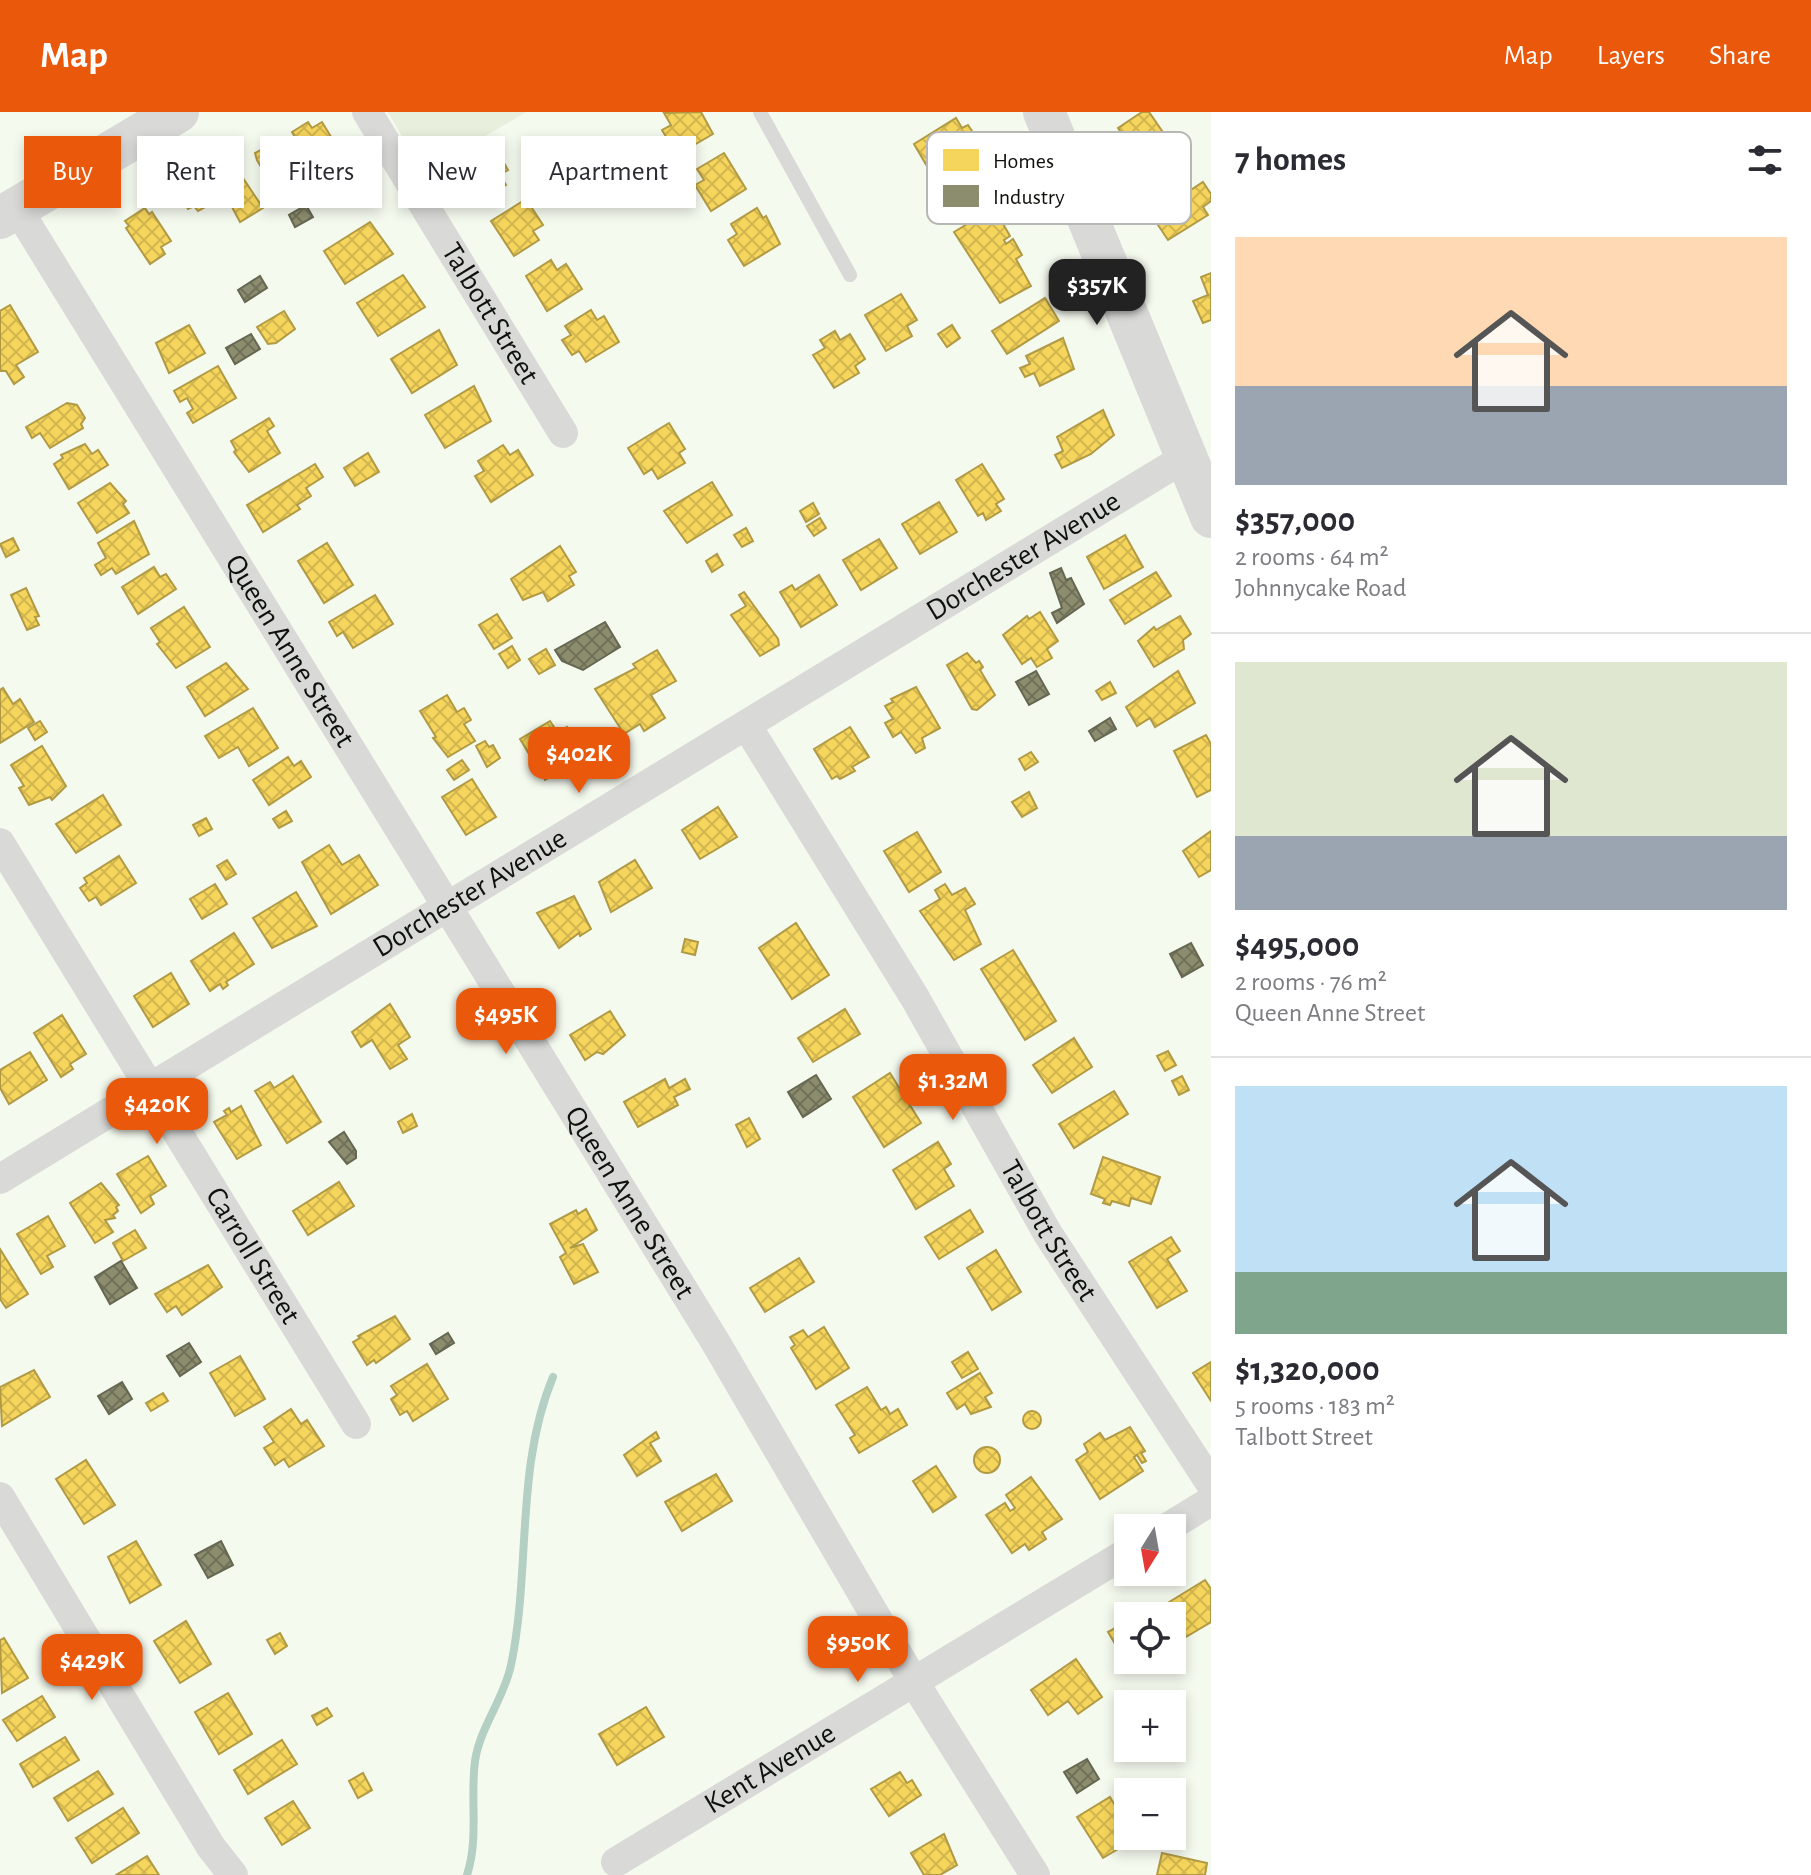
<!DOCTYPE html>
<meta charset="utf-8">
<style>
:root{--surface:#fff;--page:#f2f2f3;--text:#2b2b33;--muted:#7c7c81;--line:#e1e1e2;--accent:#ea580c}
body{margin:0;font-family:"Alegreya Sans",sans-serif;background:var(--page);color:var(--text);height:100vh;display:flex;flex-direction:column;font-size:30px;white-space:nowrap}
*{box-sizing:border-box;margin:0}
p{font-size:26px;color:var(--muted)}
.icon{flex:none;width:44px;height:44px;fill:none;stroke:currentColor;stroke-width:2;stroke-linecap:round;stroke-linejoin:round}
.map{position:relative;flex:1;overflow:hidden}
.sheet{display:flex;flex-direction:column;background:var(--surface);width:600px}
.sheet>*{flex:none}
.top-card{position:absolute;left:24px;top:24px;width:760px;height:72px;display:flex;gap:16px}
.needle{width:52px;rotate:191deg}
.controls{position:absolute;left:1114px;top:1402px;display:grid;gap:16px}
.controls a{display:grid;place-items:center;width:72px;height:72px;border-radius:0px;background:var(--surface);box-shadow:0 4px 12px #0003;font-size:40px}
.price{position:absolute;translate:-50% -68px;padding:0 18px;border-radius:16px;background:var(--accent);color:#fff;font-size:26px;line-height:52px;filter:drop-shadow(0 2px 4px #0008)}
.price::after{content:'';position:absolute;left:50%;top:48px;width:24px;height:18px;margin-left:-12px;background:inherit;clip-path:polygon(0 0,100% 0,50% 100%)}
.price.active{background:#222;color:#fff}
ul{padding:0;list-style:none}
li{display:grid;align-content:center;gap:16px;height:424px;padding:0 24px}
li+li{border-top:2px solid var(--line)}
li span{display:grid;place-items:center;height:248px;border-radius:0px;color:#555}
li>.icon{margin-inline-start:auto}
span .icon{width:144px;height:144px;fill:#fffc;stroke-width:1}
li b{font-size:34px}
h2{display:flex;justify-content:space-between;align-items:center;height:96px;padding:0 24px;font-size:34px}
.tag{padding:0 28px;border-radius:0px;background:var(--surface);box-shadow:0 4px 12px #0003;font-size:28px;line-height:72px}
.tag.active{background:var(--accent);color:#fff}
header{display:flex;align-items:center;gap:48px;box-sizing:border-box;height:112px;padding:0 40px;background:var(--accent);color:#fff}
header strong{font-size:38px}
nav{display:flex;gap:44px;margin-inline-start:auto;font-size:28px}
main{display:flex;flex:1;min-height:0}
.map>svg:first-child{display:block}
</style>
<header>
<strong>Map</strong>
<nav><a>Map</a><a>Layers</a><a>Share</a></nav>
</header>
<main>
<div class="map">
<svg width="1211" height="1763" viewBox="0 0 1211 1763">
<defs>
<pattern id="homes-cross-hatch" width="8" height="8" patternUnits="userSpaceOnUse" patternTransform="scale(2)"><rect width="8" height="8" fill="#f6d55c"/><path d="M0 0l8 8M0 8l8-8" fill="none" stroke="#d2b64f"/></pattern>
<pattern id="industry-cross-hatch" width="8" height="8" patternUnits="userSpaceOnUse" patternTransform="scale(2)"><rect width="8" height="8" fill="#8c8c6e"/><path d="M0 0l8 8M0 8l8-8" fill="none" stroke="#717159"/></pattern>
</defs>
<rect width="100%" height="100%" fill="#f5faef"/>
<path fill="#e8efdc" d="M388,0H526L423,61Z"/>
<g fill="url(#homes-cross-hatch)" stroke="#b19a44" stroke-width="2">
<path d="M701,0L713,22L677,43L662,18L671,13L664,1Z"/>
<path d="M1142,0H1149L1167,26L1174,21L1184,36L1148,61L1118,16Z"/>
<path d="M956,6L962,16L968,13L980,31L931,61L914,32Z"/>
<path d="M308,10L312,16L322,10L344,46L316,62L292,20Z"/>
<path d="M275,30L303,72L305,78L294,83L292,79L279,86L257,48L255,41Z"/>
<path d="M493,32L508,58L500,63L506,73L480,89L458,53Z"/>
<path d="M724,41L746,77L711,99L695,73L704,68L697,57Z"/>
<path d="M190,48L214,90L198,99L194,94L188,97L167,61Z"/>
<path d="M235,54L263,96L240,110L216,65Z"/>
<path d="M1203,70L1211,82V89L1203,95L1208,103L1168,128L1158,113L1162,110L1156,101Z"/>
<path d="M526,87L543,113L533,119L539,128L514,144L491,109Z"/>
<path d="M145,96L149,102L152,100L171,129L161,135L165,142L150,152L126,116L129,114L125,109Z"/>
<path d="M757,96L763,106L766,104L780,132L744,154L728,128L737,122L731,112Z"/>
<path d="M994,96L1010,124L1004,128L1006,132L1013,127L1022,143L1016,147L1031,174L1000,191L954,120Z"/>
<path d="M370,110L393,142L345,172L324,139Z"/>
<path d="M551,148L557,158L566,152L582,177L547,199L526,164Z"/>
<path d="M1211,161V208L1203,211L1193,189L1208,183L1201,165Z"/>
<path d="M403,163L425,195L378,224L357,191Z"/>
<path d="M901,182L917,208L907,214L912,224L886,239L865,203Z"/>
<path d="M1045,186L1059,209L1007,242L992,219Z"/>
<path d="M10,193L38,240L16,253L24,265L14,272L6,259H0V199Z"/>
<path d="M591,198L597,208L604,204L619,230L586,250L579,239L572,243L562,228L571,223L565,214Z"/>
<path d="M284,199L295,217L276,231L268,232L257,215Z"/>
<path d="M189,213L205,241L169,261L156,231Z"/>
<path d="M952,213L960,226L947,235L938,222Z"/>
<path d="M439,218L457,253L412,281L391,247Z"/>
<path d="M835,219L840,228L850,222L865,247L855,254L859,261L834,276L813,243L825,236L820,228Z"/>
<path d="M1063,226L1074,257L1040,274L1034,261L1025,265L1020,256L1030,252L1026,244Z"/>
<path d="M218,254L236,286L193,311L187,301L193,297L187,286L180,290L174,279Z"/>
<path d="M474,274L491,309L445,336L425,303Z"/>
<path d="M67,291L77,293L85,306L81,312L83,316L50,336L40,321L32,326L26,315Z"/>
<path d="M1103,298L1114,323L1091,342L1062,356L1055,343L1063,339L1057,325Z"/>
<path d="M269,306L274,314L267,319L280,341L249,360L234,340L236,338L231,329Z"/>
<path d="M669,311L685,337L679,341L685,351L658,367L652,357L644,362L628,336Z"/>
<path d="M85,332L92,342L98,338L108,353L69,377L54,352L63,346L61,343Z"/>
<path d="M503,333L510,343L518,338L533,363L491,390L475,364L484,359L478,349Z"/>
<path d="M368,341L379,360L355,374L344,356Z"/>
<path d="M315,352L323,365L306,376L311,384L297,393L300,397L263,420L247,393Z"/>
<path d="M982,352L1004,387L996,392L1001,399L986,408L983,401L978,404L956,368Z"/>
<path d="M712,370L732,403L687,431L664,399Z"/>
<path d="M110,371L126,389L123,392L129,401L97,421L78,391Z"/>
<path d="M939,390L957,420L920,442L902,412Z"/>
<path d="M813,391L819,402L806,410L800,399Z"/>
<path d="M820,406L826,416L814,424L807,414Z"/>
<path d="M134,409L149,442L116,462L112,456L101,463L95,453L106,446L98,431Z"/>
<path d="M746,416L753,429L742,435L734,423Z"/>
<path d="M1125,423L1143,455L1104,477L1087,445Z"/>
<path d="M13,426L19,438L6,445L0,432Z"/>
<path d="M879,427L897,456L861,478L843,448Z"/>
<path d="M327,431L353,473L324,491L298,449Z"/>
<path d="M560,434L576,460L569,464L574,473L548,489L543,480L523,488L511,467Z"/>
<path d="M717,442L723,453L712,460L706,449Z"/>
<path d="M154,455L160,465L166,462L176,477L138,502L122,475Z"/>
<path d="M1156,460L1171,484L1125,512L1110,488Z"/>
<path d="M819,463L837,493L801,515L780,480L792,473L795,478Z"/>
<path d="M26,476L39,504L35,505L39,513L27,518L11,483Z"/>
<path d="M744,480L778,527L779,533L760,544L731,503L746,494L739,483Z"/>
<path d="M375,483L393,512L353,536L343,520L337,524L329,510Z"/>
<path d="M184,495L210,535L176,556L157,532L160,530L151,516Z"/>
<path d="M1040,500L1058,529L1047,537L1052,546L1037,555L1031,546L1022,552L1003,523L1027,504L1029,507Z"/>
<path d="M497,502L512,526L494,537L479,513Z"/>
<path d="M1180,504L1191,522L1183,528L1184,537L1154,555L1138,529L1154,515L1156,518Z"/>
<path d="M512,534L520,548L508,556L499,542Z"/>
<path d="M546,537L555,553L539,562L529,547Z"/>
<path d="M657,538L676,569L651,583L665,606L644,619L640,612L624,622L595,577L636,556L633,552Z"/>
<path d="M967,541L976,551L979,549L983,555L980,558L995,583L977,598L972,597L947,553Z"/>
<path d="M226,551L248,577L205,604L187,575Z"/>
<path d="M1178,559L1195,591L1155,615L1150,606L1137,614L1126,595Z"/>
<path d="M1110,570L1116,581L1102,588L1096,579Z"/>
<path d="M916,575L940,616L922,626L925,636L916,641L901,620L893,625L885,611L893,607L885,594L893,590L891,587Z"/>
<path d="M3,576L13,592L20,587L34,610L0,631V578Z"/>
<path d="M447,583L457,600L464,596L471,608L464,612L475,629L448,645L433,626L436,625L420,599Z"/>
<path d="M253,596L278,636L249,654L238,635L219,646L205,624Z"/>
<path d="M40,609L47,620L35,628L28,616Z"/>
<path d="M550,609L558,621L567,615L587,650L572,660L569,654L545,668L520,627Z"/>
<path d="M850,615L869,645L852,655L855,659L840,667L837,664L832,667L814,637Z"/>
<path d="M1206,623L1211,632V678L1197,685L1174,639Z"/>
<path d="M485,629L489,635L493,633L500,646L487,655L476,634Z"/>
<path d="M42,634L66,674L52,688L50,685L29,693L19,676L24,674L11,653Z"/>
<path d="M1031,640L1038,650L1025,658L1019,647Z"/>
<path d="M288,645L294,654L301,649L311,665L269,693L253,668Z"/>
<path d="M462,648L469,658L454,668L447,658Z"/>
<path d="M472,667L496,705L466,723L442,685Z"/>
<path d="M1029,680L1037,696L1022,705L1012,690Z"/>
<path d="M103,683L121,713L76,741L56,712Z"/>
<path d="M718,695L737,725L700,747L682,718Z"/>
<path d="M286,699L292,709L279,716L273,707Z"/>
<path d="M206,706L212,717L199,724L193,713Z"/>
<path d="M1211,719V758L1199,765L1183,739Z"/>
<path d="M917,720L941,760L909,780L884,739Z"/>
<path d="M329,733L342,753L359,743L378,773L331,802L302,750Z"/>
<path d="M119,744L136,771L101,793L96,785L89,789L80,776L87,771L84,766Z"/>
<path d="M227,748L236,762L226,768L217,754Z"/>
<path d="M635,748L652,776L611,800L599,770Z"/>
<path d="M215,772L227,792L202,807L190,787Z"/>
<path d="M945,772L952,783L965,776L975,792L965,798L981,832L954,848L920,799L940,787L935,778Z"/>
<path d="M296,780L317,814L272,836L253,806Z"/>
<path d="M574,784L591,817L580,824L579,821L559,836L537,801Z"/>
<path d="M796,811L829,863L792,887L759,836Z"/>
<path d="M234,821L254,852L226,870L228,873L223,877L220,872L210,879L191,849Z"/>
<path d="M685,827L698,830L695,843L682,840Z"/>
<path d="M1013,838L1056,909L1025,928L981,857Z"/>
<path d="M171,861L189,892L153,915L134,884Z"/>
<path d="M390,892L410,925L398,933L407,947L390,957L372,928L361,935L352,920Z"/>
<path d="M845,897L860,922L813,950L798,926Z"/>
<path d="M610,899L625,923L603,942L597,940L585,948L570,923Z"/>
<path d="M62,903L86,942L70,952L73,957L61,965L34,921Z"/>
<path d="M1074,926L1092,955L1052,981L1033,953Z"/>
<path d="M1168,939L1176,953L1165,959L1157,944Z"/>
<path d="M30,940L47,968L9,992L0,976V958Z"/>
<path d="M890,961L921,1011L884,1035L853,985Z"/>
<path d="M293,964L321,1010L287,1031L255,979L270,970L274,976Z"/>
<path d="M1182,964L1189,978L1179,983L1172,969Z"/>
<path d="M665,967L669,976L685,967L690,977L674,985L678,993L638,1015L624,990Z"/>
<path d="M1114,979L1128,1002L1074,1036L1059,1012Z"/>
<path d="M241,994L261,1033L237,1047L214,1010L227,1003L224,999L229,996L231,1000Z"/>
<path d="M412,1002L417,1014L403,1021L398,1010Z"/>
<path d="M749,1006L760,1027L747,1035L736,1013Z"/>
<path d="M938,1030L951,1052L944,1057L954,1074L916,1097L893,1058Z"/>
<path d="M148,1044L166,1074L150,1084L154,1092L141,1101L117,1062Z"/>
<path d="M1103,1045L1160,1065L1151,1092L1131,1086L1129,1094L1112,1089L1110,1093L1103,1091L1105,1087L1091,1082Z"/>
<path d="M339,1070L354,1094L308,1123L293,1099Z"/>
<path d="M101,1071L119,1093L116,1095L118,1099L113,1103L115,1106L105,1108L113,1120L95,1131L70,1091Z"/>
<path d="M586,1097L597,1118L570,1136L583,1132L598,1160L574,1172L560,1145L566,1141L550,1112L576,1098L578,1102Z"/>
<path d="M970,1098L983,1120L939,1147L925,1125Z"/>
<path d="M48,1104L65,1134L47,1144L53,1155L41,1162L17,1122Z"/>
<path d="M135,1118L146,1136L123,1149L113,1131Z"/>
<path d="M1171,1125L1180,1139L1167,1147L1187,1179L1157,1196L1129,1150Z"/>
<path d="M0,1137L28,1182L6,1196L0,1187Z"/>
<path d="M996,1138L1021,1180L992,1198L967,1156Z"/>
<path d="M799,1146L814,1170L765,1200L750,1176Z"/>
<path d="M208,1153L222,1175L182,1203L176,1194L167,1200L155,1182Z"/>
<path d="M395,1204L410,1227L376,1251L374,1248L367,1253L353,1230L360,1226L358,1224Z"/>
<path d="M824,1215L849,1256L816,1277L791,1236L795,1233L790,1225L803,1218L808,1225Z"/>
<path d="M968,1240L978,1257L962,1266L952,1250Z"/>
<path d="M240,1244L265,1287L235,1304L210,1261Z"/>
<path d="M1211,1250V1289L1193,1261Z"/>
<path d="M427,1252L448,1287L413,1309L407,1299L400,1303L391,1287L397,1283L391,1274Z"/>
<path d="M34,1258L50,1285L2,1314L0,1275Z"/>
<path d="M980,1261L992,1281L985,1285L991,1295L971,1302L965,1292L957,1297L947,1281Z"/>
<path d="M867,1275L881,1298L886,1295L890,1302L898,1297L907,1313L859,1341L850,1326L855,1323L836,1293Z"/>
<path d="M163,1281L168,1289L151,1299L146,1291Z"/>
<path d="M291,1297L301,1312L307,1308L324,1334L289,1355L284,1347L275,1353L264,1336L274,1330L264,1315Z"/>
<circle cx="1032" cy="1308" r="9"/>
<path d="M1130,1315L1145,1339L1141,1341L1146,1349L1142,1351L1137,1343L1134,1345L1143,1359L1100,1387L1076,1348L1088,1340L1084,1332L1100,1321L1105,1328Z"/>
<path d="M656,1320L659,1326L650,1331L661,1349L637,1364L624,1343Z"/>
<circle cx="987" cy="1348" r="13"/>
<path d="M86,1348L115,1393L84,1412L56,1367Z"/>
<path d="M936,1354L956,1385L933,1400L913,1369Z"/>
<path d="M716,1362L732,1389L682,1419L665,1390Z"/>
<path d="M1031,1365L1062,1407L1042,1420L1046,1427L1029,1438L1025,1432L1012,1441L986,1403L1005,1391L1010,1399L1015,1396L1006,1383Z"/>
<path d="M136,1429L161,1473L130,1491L108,1445Z"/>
<path d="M1205,1468L1211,1477V1510L1186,1525L1166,1492Z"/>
<path d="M186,1509L211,1552L180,1571L154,1529Z"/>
<path d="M1128,1509V1548H1138L1128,1554L1108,1520Z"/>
<path d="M280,1521L287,1534L275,1542L267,1528Z"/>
<path d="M4,1526L28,1566L2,1581L0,1528Z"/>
<path d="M1076,1547L1102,1585L1078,1602L1068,1589L1048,1603L1031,1578Z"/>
<path d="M228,1581L252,1622L219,1642L195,1600Z"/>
<path d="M42,1584L55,1605L17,1629L3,1608Z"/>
<path d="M646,1595L664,1625L617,1653L599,1622Z"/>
<path d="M327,1596L332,1604L317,1613L312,1604Z"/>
<path d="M65,1625L79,1648L33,1675L20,1652Z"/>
<path d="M282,1628L297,1652L248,1682L234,1658Z"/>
<path d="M98,1659L113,1682L68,1709L54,1686Z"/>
<path d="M900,1660L907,1671L912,1668L921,1683L889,1704L871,1677Z"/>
<path d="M363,1661L372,1678L358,1686L349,1669Z"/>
<path d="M1110,1685L1128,1715V1724L1135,1727L1103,1746L1077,1705Z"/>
<path d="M293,1689L310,1716L282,1733L265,1706Z"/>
<path d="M123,1696L139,1721L92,1751L76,1726Z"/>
<path d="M944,1722L957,1753L940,1763H924L911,1741Z"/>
<path d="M1162,1741L1207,1751L1205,1763H1157Z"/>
<path d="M147,1744L159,1763H116Z"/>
</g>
<g fill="url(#industry-cross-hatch)" stroke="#666751" stroke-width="2">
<path d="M306,93L313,105L295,115L289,103Z"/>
<path d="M260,164L267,176L245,190L238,178Z"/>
<path d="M251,222L260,237L235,252L226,236Z"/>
<path d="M1061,456L1066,468L1071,466L1084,492L1057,511L1052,501L1062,496L1050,461Z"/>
<path d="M605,510L620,535L583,558L562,549L555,538Z"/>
<path d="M1036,559L1049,582L1029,593L1016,570Z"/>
<path d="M1110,606L1116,617L1095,629L1089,619Z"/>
<path d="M1191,831L1203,853L1182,865L1170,842Z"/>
<path d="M816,963L831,987L803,1005L788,980Z"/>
<path d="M344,1020L356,1039V1046L347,1052L329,1030Z"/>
<path d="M121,1149L137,1176L110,1192L95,1165Z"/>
<path d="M448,1221L454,1231L436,1242L430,1232Z"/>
<path d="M189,1231L201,1250L180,1264L167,1244Z"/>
<path d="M122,1270L132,1287L109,1302L98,1284Z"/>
<path d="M221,1429L233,1453L208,1466L195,1443Z"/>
<path d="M1087,1647L1099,1667L1077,1681L1064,1660Z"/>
</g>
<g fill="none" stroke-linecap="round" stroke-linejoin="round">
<path stroke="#b4d0c5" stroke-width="8" d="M467,1763C479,1726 470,1688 475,1649C480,1615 504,1587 511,1553C531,1458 515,1356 553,1265"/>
<path stroke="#d9dad8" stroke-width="14" d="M760,0L850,163"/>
<g stroke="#d9dad8" stroke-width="30">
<path id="s1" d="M367,0L563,321"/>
<path id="s2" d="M17,96L716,1231L914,1570L1035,1763"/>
<path id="s3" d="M747,614L915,886L1048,1122L1211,1372"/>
<path id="s4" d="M0,731L356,1312"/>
<path id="s5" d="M0,1067L1186,345"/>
<path d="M0,1385L211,1735L233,1763"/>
<path d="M1167,1416L1211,1389"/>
<path id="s6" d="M616,1750L1128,1440"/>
</g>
<g stroke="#d9dad8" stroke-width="42">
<path d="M1044,0L1211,405"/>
<path d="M0,106L178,0"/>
</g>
</g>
<g text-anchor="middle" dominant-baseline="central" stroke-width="8" stroke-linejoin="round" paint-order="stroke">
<g font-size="30" fill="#0f120c" stroke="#fff">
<text stroke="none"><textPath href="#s1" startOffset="236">Talbott Street</textPath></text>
<text stroke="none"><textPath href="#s5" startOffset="1198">Dorchester Avenue</textPath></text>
<text stroke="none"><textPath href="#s2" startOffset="520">Queen Anne Street</textPath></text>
<text stroke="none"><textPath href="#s5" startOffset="550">Dorchester Avenue</textPath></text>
<text stroke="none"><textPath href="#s2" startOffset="1168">Queen Anne Street</textPath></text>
<text stroke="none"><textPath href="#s3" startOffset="588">Talbott Street</textPath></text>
<text stroke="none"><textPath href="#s4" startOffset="484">Carroll Street</textPath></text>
<text stroke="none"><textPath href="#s6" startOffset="180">Kent Avenue</textPath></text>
</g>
</g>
<rect x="927" y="20" width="264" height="92" rx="12" fill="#fff" stroke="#b7b8b6" stroke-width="2"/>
<rect x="943" y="37" width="36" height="22" fill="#f6d55c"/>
<rect x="943" y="73" width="36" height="22" fill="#8c8c6e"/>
<g font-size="22" fill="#0f120c">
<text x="993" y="56">Homes</text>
<text x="993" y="92">Industry</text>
</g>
</svg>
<div class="controls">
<a><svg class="needle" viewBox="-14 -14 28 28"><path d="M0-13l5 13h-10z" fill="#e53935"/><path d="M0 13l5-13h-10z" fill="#7c7c81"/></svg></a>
<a><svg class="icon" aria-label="locate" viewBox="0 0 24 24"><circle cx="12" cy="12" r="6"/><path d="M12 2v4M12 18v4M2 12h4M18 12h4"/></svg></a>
<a>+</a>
<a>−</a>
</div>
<b class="price active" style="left:1097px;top:215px">$357K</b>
<b class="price" style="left:579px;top:683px">$402K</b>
<b class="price" style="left:506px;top:944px">$495K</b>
<b class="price" style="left:953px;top:1010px">$1.32M</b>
<b class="price" style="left:157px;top:1034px">$420K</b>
<b class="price" style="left:858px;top:1572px">$950K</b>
<b class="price" style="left:92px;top:1590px">$429K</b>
<div class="top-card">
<a class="tag active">Buy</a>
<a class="tag">Rent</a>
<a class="tag">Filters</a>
<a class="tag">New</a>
<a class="tag">Apartment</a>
</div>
</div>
<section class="sheet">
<h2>7 homes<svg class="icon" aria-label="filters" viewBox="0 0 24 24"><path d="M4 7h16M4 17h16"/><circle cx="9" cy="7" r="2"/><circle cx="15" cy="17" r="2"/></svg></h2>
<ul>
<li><span style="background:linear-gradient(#ffd9b3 60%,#9aa5b1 0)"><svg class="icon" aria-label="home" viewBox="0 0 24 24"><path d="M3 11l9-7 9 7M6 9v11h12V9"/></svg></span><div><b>$357,000</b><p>2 rooms · 64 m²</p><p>Johnnycake Road</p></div></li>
<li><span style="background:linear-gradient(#dfe7d0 70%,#9aa5b1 0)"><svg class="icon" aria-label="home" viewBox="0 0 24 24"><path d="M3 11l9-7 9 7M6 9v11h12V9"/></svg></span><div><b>$495,000</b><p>2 rooms · 76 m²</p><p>Queen Anne Street</p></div></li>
<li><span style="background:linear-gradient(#bfe0f5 75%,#7fa58c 0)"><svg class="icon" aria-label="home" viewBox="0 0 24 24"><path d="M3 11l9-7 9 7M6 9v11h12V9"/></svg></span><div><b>$1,320,000</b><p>5 rooms · 183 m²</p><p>Talbott Street</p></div></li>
</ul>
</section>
</main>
